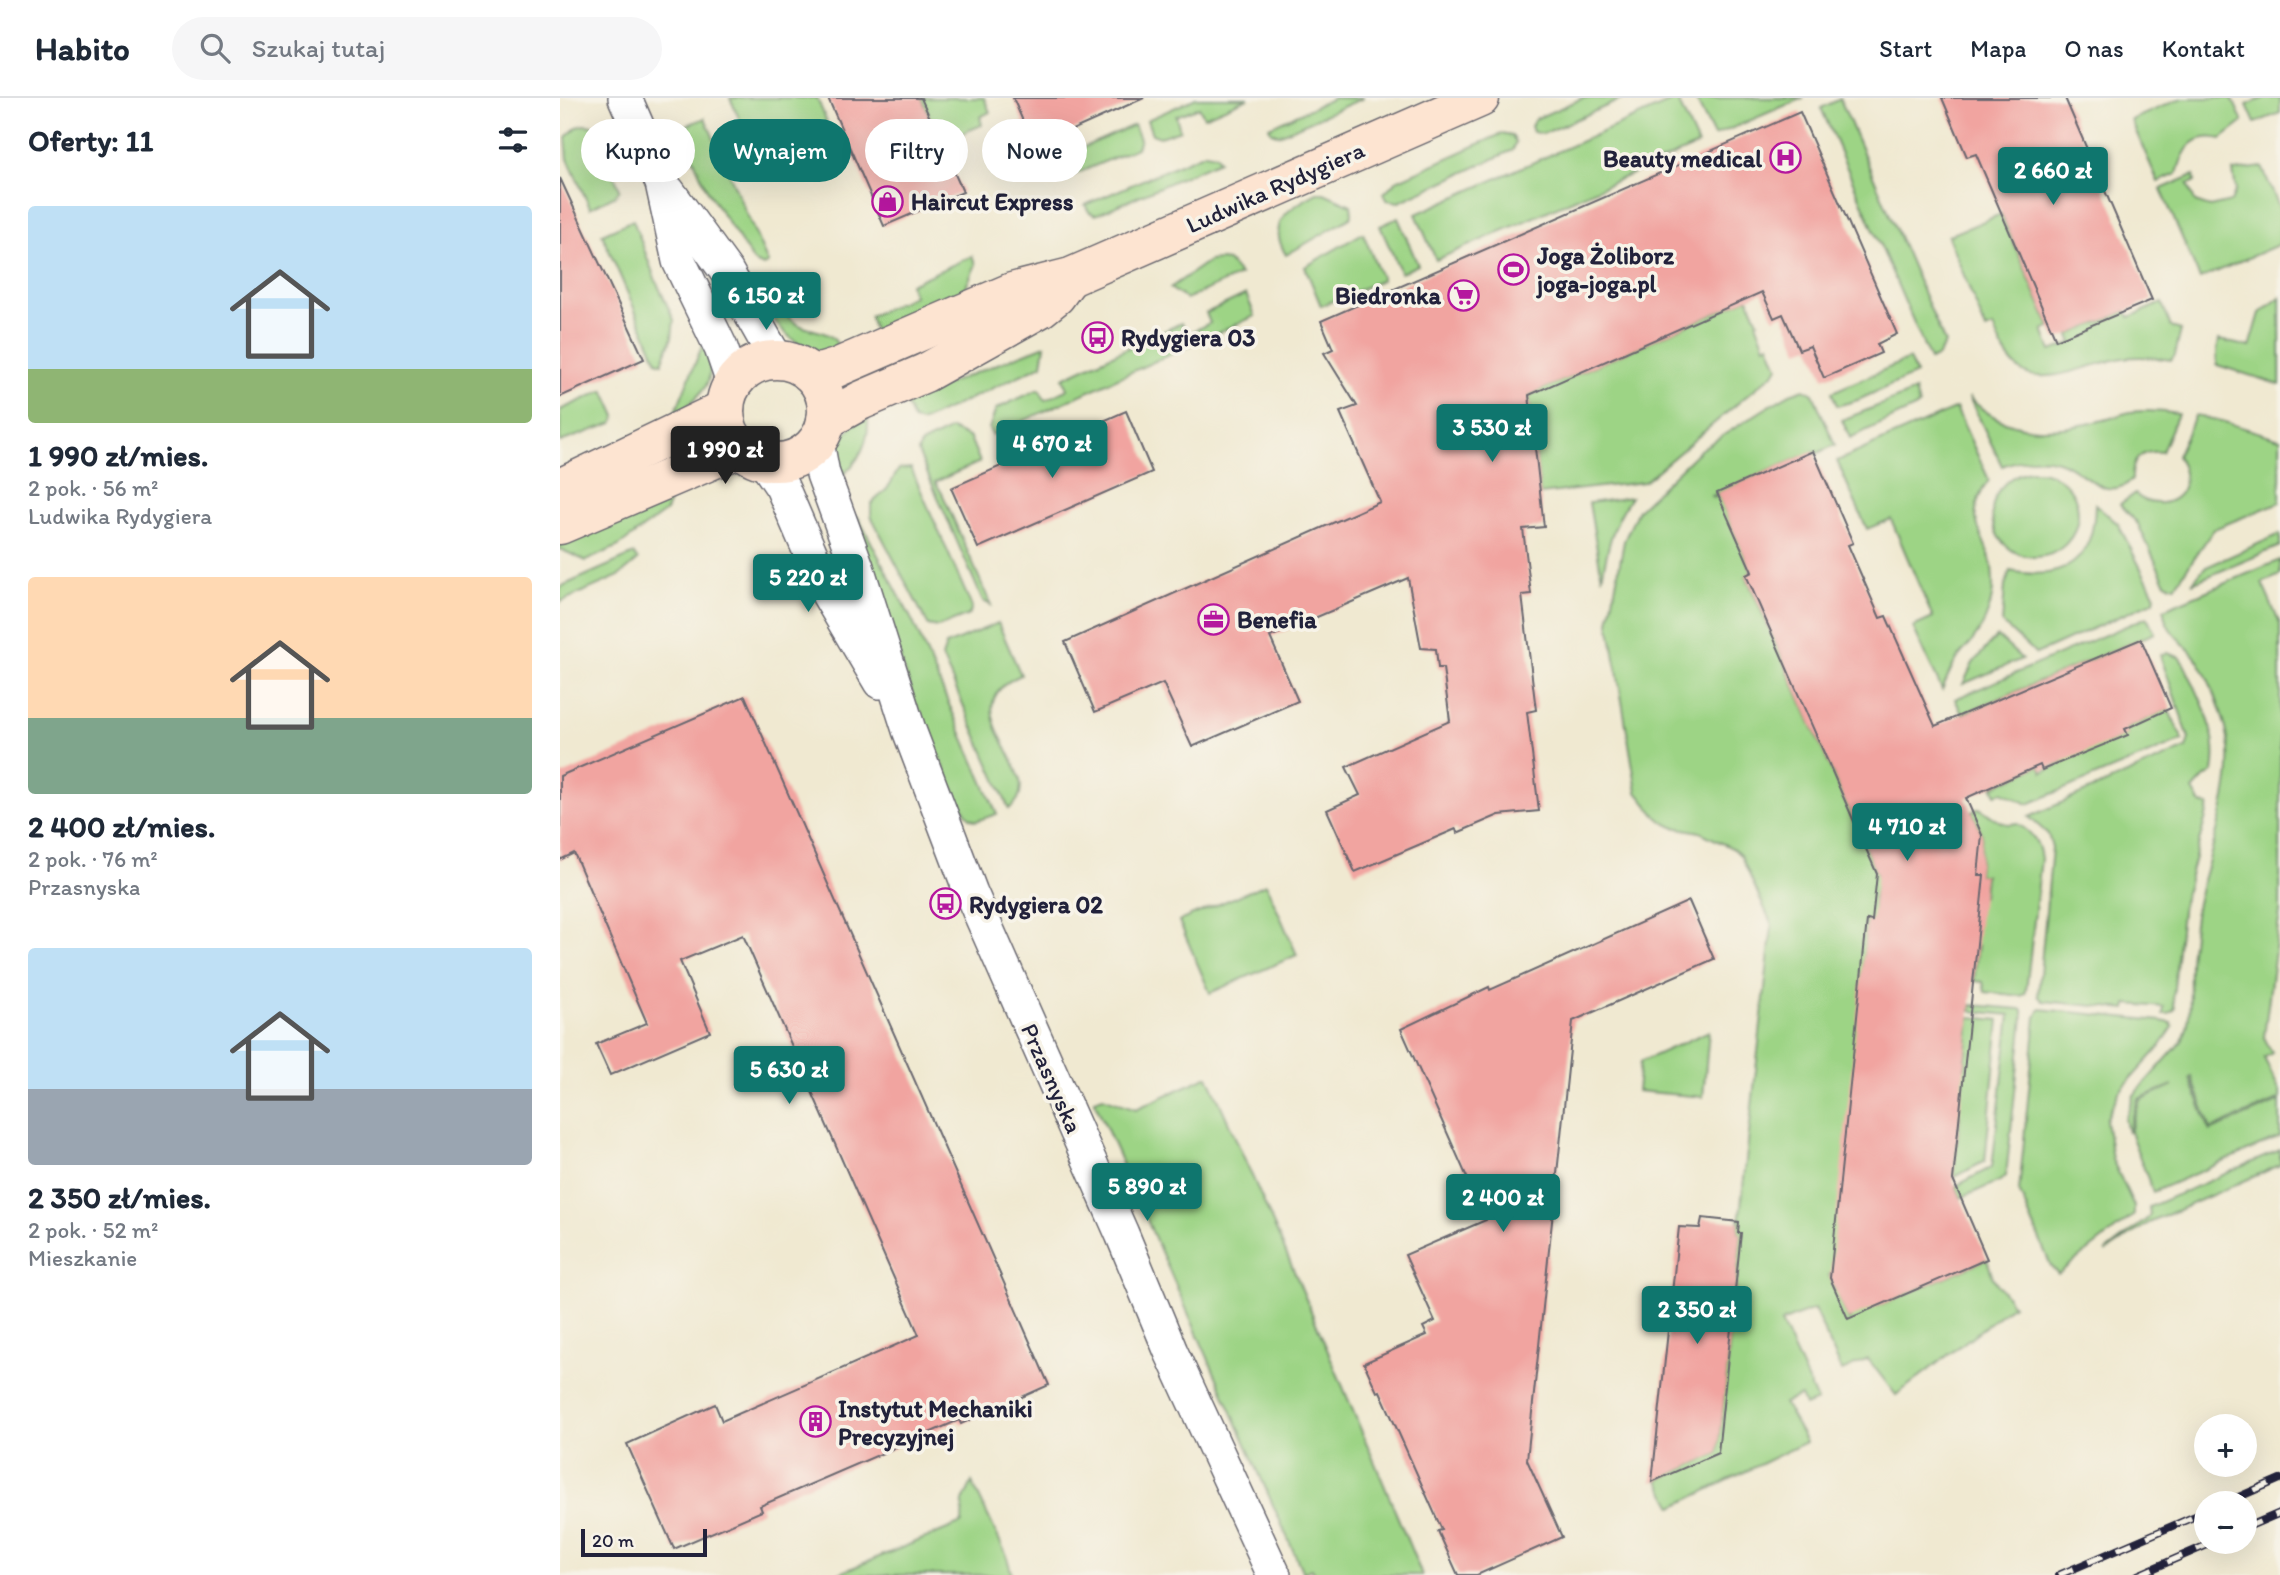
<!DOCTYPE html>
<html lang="pl">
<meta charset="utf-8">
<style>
:root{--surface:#fff;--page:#f6f6f7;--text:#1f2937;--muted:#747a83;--line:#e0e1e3;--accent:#0f766e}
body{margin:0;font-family:Itim,sans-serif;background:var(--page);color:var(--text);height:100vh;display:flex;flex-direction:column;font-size:26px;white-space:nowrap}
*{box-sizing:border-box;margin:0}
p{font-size:23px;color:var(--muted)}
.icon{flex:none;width:38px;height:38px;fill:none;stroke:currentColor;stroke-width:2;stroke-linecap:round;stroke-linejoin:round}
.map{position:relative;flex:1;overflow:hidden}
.details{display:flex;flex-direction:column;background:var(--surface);width:560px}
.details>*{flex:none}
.guide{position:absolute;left:21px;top:21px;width:665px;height:63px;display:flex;gap:14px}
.buttons{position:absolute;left:1634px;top:1316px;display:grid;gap:14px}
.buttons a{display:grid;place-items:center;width:63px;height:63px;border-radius:50%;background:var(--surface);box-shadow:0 7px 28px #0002;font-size:35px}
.scale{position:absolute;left:21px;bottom:18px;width:126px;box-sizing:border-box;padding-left:7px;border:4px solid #22223b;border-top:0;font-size:19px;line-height:24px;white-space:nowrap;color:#22223b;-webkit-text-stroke:5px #f7f3e8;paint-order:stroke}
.price{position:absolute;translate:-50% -60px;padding:0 16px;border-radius:7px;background:var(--accent);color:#fff;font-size:23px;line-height:46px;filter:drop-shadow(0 2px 4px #0008)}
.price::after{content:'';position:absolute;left:50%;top:42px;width:21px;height:16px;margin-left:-10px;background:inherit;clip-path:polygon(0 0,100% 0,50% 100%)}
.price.on{background:#222;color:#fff}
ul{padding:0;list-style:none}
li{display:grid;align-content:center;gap:14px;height:371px;padding:0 28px}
li span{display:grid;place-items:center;height:217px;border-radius:7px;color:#555}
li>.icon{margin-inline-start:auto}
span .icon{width:126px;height:126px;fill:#fffc;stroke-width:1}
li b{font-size:30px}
h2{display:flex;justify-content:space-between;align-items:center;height:84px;padding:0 28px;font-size:30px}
.pill{padding:0 24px;border-radius:32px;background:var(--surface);box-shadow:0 7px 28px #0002;font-size:24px;line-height:63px}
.pill.on{background:var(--accent);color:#fff}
header{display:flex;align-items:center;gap:42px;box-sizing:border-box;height:98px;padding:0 35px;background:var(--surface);border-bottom:2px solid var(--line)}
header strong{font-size:33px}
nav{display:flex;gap:38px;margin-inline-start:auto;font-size:24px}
.search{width:490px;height:63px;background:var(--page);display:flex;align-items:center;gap:18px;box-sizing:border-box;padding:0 24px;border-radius:38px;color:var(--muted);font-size:26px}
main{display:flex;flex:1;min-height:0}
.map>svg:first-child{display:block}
</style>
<header>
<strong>Habito</strong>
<div class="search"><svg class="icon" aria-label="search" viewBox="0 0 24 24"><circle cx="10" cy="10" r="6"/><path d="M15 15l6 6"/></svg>Szukaj tutaj</div>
<nav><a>Start</a><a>Mapa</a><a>O nas</a><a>Kontakt</a></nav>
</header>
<main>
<section class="details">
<h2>Oferty: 11<svg class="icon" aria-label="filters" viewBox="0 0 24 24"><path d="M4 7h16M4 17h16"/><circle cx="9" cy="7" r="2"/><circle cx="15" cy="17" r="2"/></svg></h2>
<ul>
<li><span style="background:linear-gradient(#bfe0f5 75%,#8fb573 0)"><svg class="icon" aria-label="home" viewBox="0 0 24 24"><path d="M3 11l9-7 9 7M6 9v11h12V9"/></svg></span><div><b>1 990 zł/mies.</b><p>2 pok. · 56 m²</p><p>Ludwika Rydygiera</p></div></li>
<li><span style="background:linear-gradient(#ffd9b3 65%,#7fa58c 0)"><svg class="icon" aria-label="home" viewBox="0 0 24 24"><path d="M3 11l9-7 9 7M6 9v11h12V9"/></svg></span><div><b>2 400 zł/mies.</b><p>2 pok. · 76 m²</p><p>Przasnyska</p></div></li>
<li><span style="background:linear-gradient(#bfe0f5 65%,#9aa5b1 0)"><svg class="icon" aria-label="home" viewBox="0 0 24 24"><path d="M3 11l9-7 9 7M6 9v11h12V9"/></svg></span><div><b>2 350 zł/mies.</b><p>2 pok. · 52 m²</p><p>Mieszkanie</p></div></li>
</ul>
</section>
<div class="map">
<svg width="1720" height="1477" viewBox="0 0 1720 1477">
<rect width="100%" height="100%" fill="#f7f3e8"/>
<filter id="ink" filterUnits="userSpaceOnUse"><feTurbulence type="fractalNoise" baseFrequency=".0143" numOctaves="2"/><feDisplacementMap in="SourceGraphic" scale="14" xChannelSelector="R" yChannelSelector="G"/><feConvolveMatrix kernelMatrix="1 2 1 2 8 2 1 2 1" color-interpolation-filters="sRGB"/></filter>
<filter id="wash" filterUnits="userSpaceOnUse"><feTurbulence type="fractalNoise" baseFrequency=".00686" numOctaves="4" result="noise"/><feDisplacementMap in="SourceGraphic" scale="28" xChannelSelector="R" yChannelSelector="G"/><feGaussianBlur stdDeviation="1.57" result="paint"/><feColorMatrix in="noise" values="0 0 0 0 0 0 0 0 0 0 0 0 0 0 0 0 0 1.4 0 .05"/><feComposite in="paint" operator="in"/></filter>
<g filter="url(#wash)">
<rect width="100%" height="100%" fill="#f0e9d1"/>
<g fill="#9dd485" stroke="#607b60" stroke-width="2">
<path d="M170,0H257L267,24L201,54L192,49Z"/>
<path d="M361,0H424L430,14L420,19L422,27L381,44Z"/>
<path d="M636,0H688L644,19L639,9L616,18L620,32L600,39L592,36L587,22Z"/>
<path d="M774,0H803L719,37L711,34L709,29Z"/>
<path d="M1023,0H1065L983,36L973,34L971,28L975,21Z"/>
<path d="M1135,0H1243L1154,38Z"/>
<path d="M1622,0H1672L1683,24L1661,41C1633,34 1623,52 1617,76L1598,84L1571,22Z"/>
<path d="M1704,0H1720V15L1695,25L1687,7Z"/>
<path d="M1117,1L1138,47L876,162L856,116Z"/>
<path d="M1280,1L1385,245L1377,259L1370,262L1261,10Z"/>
<path d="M145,20L208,165L204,168L194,164L148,94L120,30Z"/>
<path d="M24,27L33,28L60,92L54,98L30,110L8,61L6,39L17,29Z"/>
<path d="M574,27L580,41L577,50L492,86L483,67Z"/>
<path d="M941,36L952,38L956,44L953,52L839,104L827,102L824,95L836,83Z"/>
<path d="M645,55L656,57L659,63L536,117L529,114L525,107Z"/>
<path d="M1702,69L1720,111V146L1640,181L1601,91L1634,77L1635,84L1628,86L1635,104L1650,109L1671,104L1676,92L1673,73Z"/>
<path d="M757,95H764L791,107L792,116L790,120L726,157C706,123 728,111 757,95Z"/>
<path d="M1441,116L1490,229L1483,232L1491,253L1512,245L1509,237L1566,213L1570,219L1602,205L1611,229L1621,232L1615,257L1611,262C1595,259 1580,258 1563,260C1537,264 1486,288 1463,274C1447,264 1440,246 1433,229L1426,232L1388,138Z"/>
<path d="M838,120L858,167L841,175L820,128Z"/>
<path d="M73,122L96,183L114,222L112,239L102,265L97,263L42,136Z"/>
<path d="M803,135L822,182L761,208L745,169Z"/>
<path d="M412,158L416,166L402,198L315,236L310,218L354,198L350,186Z"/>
<path d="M661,162L668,163L680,177L626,201L610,190L649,163Z"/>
<path d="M686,196L695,218L432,337L429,331L436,311L479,291L485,302L508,291L503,280L621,225L627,236L650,225L646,215Z"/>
<path d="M1720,199V287L1657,267V253L1659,242L1690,249L1700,215Z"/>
<path d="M1188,200L1198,223L1196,224L1205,248L1209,246L1218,269L1215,274L1084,384L980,396L969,297Z"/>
<path d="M217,210C226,215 231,223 239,227C256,235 274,231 280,253C246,259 225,239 207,212Z"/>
<path d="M143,246C161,285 142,293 115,320L114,317Z"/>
<path d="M485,247L482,267L361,324L353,322L345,303Z"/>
<path d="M1349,261L1356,276L1298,302L1277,308L1272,294Z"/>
<path d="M1244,291L1253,296L1275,347L1256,356L1254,353L1151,398L1153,400L1159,398L1192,474L1186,478L1319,780L1314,800V823H1307L1277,1173L1269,1177L1289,1222L1291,1220L1288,1214L1314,1203L1318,1208L1427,1161L1433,1180L1453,1207L1336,1297L1308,1261L1282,1273L1254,1211L1221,1224L1257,1303L1245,1308L1241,1298L1224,1305L1246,1344L1113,1409L1098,1382L1158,1355L1181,1136L1178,1135L1212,827L1181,758L1174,751L1140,734L1113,729L1103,724L1096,718L1077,694L1049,524L1064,443L1078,412L1140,352L1206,310L1230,296Z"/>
<path d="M44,292L56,318L53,325L0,344V312Z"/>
<path d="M1355,293L1359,308L1290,340L1282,322Z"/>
<path d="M1409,299C1447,339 1494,335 1544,322C1553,320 1561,316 1570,314C1586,312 1602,313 1618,316L1602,354C1581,352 1571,361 1572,382C1546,405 1526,375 1503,365C1484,357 1460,361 1442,368Z"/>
<path d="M1396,310L1429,382C1397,426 1433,438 1433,482C1434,503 1426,525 1413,542C1408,549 1400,555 1396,563C1390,572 1386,582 1382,592L1353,529L1373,520L1331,421L1307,431L1277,363Z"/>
<path d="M307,314C312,341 299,366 277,381C273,351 283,333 307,314Z"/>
<path d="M1635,318L1658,322L1720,341V404L1654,431L1615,488L1607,486L1603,480L1578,426L1560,406L1575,396C1602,419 1641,396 1617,358Z"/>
<path d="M391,331L410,340L420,364L375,384L382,395L431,507L423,503L358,354L361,346Z"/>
<path d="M351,370L412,509L409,517L378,529L368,527L311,418V406L327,391L339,371Z"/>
<circle cx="1475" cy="416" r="43"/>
<path d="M107,398L109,406L106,413L59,448L26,463L0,451V446Z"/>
<path d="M1071,399C1052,427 1048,448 1042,480L1029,405Z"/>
<path d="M1535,406L1558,426L1595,498L1594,503L1476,556L1442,525L1445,488L1450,473C1505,484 1534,463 1535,406Z"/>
<path d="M290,417L298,419L353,524L437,716L416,723L410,720L401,708L355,604Z"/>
<path d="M1720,436V448L1632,485L1644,470Z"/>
<path d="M74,456L78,462L59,478L0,504V489Z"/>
<path d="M1720,462V477L1702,485L1720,526V813L1704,939L1712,955L1704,960L1720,993V1001L1651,1031L1632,979L1630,980L1650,1033L1720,1003V1039L1593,1094L1570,1034L1580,1002L1613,987L1578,1001L1568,1035L1565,1021L1574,997L1622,943C1635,919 1627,881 1631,853C1633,837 1634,821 1637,805C1649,753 1681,680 1665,627C1659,606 1650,582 1638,563C1628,546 1603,534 1604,511Z"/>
<path d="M1587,519L1595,535L1402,616L1395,601Z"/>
<path d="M438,525L461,577C382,611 496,677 449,711L382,559L386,547Z"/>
<path d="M1437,538L1462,561L1403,586L1413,565Z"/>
<path d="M1607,555L1619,559L1624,566C1641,602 1660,634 1653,674L1644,680L1633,692L1641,706L1649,707L1623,804L1613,899L1615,911L1609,916H1603L1604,909L1567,906L1566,911L1483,903L1478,898L1492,750L1488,736L1469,719L1626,650L1629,640L1600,557Z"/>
<path d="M1608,611L1623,642L1468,706L1442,694L1436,696L1433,689L1480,667L1483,674L1503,665L1500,659L1544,640L1547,645L1567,637L1565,631Z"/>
<path d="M1419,710C1431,716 1442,730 1456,725C1472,734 1479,743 1481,761L1466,893L1465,896L1461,898L1425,894L1423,884L1414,883L1418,847L1411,846L1416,799H1423L1425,777H1418L1422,737L1412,714Z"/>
<path d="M706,786L737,857L650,895L619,823Z"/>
<path d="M1411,907L1460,911L1463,912V919L1446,1078L1442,1082L1401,1100L1396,1088L1432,1069L1450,917L1411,913Z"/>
<path d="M1480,911L1601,923L1611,925L1613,929L1600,949L1559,994L1546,1022L1552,1061L1574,1108V1117L1498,1176L1491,1168L1459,1093L1476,919Z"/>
<path d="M1410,919L1439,922L1425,1063L1393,1080L1400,1019L1393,1018L1399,970H1405Z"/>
<path d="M1149,933L1143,999L1077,993L1080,964Z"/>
<path d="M648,978L738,1182L862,1477H754L751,1471L743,1475L534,1002L543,999L576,1011Z"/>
<path d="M1720,1052V1067L1589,1125L1545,1154L1587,1121L1590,1116L1589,1109Z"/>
<path d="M412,1384L446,1456L452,1477H275L402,1425L403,1403Z"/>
</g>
<g id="blocks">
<g fill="#f1a4a0">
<path d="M268,0H361L403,94L324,128Z"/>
<path d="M453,0H584L474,49Z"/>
<path d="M1382,0H1505L1592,202L1496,242L1416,56L1407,59Z"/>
<path d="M1240,14L1337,236L1317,246L1321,255L1264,280L1250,248L1239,252L1223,216L1214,220L1202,194L969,297L984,429L963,431L971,496L962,497L976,612L967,614L979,713L939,717L897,735L896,731L795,774L767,712L800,697L786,669L890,623L883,570H878L876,551L861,550L848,480L710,539L738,603L632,649L603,585L535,614L505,544L820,404L780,314L797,308L764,255L773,251L761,223Z"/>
<path d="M0,80L84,261L0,299Z"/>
<path d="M566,313L592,374L418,450L391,390Z"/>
<path d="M1253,353L1293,445L1288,447L1320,520L1326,518L1375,628L1581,541L1611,610L1565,631L1568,637L1482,672L1480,667L1406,700L1422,737L1418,777H1424L1393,1082L1427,1161L1288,1221L1270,1180L1307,822L1312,823L1317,776L1186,477L1192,474L1157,395Z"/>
<path d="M185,598L489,1287L401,1326L399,1322L200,1408L202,1413L114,1451L67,1346L155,1306L162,1323L359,1237L183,837L120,863L150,934L50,977L36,946L87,925L14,755L0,762V678Z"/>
<path d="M1129,803L1154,861L1013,923L967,1362L1002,1439L917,1477H898L878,1433L882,1432L820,1293L817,1294L804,1265L867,1237L863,1229L875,1223L845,1157L926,1122L841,931L929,889L930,892Z"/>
<path d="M1142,1120L1179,1124L1178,1135H1181L1158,1355L1092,1384L1119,1129L1140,1130Z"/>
</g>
</g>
</g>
<g filter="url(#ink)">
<use href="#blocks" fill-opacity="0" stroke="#6a6870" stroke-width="2"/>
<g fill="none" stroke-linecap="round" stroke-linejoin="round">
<defs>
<g id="street">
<path d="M65,0L102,85L119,163L161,250L173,285"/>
<path d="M108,93L167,174L206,243L213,255L223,263"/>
<path d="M257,344L263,376L297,469L349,632L411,795L562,1136L611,1254L714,1477"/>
<path d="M205,364L222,389L268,496L320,584"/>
</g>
<g id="secondary">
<circle cx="216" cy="313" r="51"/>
<path d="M250,275L263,274L276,270L452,194L511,179L920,0"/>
<path d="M266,322L300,303L365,275L481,210L496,198L509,180"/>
<path d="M0,390L165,311"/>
<path d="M0,427L180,350"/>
</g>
</defs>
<use href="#street" stroke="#6a6870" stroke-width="36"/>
<use href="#secondary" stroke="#6a6870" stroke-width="41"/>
<use href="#street" stroke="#fff" stroke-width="33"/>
<use href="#secondary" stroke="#fde4d1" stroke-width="38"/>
<defs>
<g id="rail">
<path d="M1665,1405L1720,1381"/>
<path d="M1685,1430L1720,1415"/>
<path d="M1499,1477L1647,1413"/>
<path d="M1578,1477L1654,1444"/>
</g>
</defs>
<use href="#rail" stroke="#22223b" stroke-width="8"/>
<use href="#rail" stroke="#f7f3e8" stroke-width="5" stroke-dasharray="16" stroke-linecap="butt"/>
</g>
</g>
<defs>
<symbol id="hospital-ring" viewBox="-11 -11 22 22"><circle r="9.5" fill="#f7f3e8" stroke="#b5179e" stroke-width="1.5"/><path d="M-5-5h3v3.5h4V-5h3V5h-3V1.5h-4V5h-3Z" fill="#b5179e"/></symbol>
<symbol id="shop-ring" viewBox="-11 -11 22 22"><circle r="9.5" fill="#f7f3e8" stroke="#b5179e" stroke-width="1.5"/><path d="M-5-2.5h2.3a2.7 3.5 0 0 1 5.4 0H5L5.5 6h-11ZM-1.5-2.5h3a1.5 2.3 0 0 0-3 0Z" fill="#b5179e"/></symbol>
<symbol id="stadium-ring" viewBox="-11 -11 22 22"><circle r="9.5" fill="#f7f3e8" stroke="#b5179e" stroke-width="1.5"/><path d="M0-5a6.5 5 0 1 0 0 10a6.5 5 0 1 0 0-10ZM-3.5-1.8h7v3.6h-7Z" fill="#b5179e"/></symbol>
<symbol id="supermarket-ring" viewBox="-11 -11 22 22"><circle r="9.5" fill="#f7f3e8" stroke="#b5179e" stroke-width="1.5"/><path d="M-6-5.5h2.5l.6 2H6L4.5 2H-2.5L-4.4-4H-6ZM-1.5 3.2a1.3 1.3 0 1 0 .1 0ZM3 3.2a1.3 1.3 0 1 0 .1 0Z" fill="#b5179e"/></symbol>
<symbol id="bus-ring" viewBox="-11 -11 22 22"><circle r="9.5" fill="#f7f3e8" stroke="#b5179e" stroke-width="1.5"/><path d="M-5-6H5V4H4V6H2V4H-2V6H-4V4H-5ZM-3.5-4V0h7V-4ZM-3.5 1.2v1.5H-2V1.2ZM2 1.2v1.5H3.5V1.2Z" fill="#b5179e"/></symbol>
<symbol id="office-ring" viewBox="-11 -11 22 22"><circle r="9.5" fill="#f7f3e8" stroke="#b5179e" stroke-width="1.5"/><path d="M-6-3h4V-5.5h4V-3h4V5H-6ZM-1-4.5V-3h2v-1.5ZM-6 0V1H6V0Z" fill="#b5179e"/></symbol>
<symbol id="building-ring" viewBox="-11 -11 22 22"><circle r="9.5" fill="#f7f3e8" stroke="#b5179e" stroke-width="1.5"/><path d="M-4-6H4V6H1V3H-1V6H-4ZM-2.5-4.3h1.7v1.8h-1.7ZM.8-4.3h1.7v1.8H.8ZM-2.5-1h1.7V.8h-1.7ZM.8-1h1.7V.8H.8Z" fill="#b5179e"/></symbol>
</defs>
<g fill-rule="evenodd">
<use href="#hospital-ring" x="1208" y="42" width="35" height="35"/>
<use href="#shop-ring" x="310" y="86" width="35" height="35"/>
<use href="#stadium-ring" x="936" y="154" width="35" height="35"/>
<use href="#supermarket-ring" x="886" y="180" width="35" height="35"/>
<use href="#bus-ring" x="520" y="222" width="35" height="35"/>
<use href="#office-ring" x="636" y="504" width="35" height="35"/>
<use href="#bus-ring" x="368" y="788" width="35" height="35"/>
<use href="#building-ring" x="238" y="1306" width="35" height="35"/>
</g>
<g text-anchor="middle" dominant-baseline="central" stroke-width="7" stroke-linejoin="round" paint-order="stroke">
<g font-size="24" font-weight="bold" fill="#22223b" stroke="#f7f3e8" text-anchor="start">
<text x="1202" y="60" text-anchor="end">Beauty medical</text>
<text x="351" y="103">Haircut Express</text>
<text x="977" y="157">Joga Żoliborz<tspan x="977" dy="28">joga-joga.pl</tspan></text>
<text x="881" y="197" text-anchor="end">Biedronka</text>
<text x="561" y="239">Rydygiera 03</text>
<text x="677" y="521">Benefia</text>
<text x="409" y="806">Rydygiera 02</text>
<text x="278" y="1310">Instytut Mechaniki<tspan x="278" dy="28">Precyzyjnej</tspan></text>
</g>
<g font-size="24" fill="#22223b" stroke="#f7f3e8">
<text transform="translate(715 89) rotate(-24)">Ludwika Rydygiera</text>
<text transform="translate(492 980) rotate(66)">Przasnyska</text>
</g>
</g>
</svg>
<div class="buttons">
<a>+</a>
<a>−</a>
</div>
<div class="scale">20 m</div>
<b class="price" style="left:1493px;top:109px">2 660 zł</b>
<b class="price" style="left:206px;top:234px">6 150 zł</b>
<b class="price" style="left:932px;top:366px">3 530 zł</b>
<b class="price" style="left:492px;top:382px">4 670 zł</b>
<b class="price on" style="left:165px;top:388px">1 990 zł</b>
<b class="price" style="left:248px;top:516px">5 220 zł</b>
<b class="price" style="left:1347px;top:765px">4 710 zł</b>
<b class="price" style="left:229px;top:1008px">5 630 zł</b>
<b class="price" style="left:587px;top:1125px">5 890 zł</b>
<b class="price" style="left:943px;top:1136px">2 400 zł</b>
<b class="price" style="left:1137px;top:1248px">2 350 zł</b>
<div class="guide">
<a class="pill">Kupno</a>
<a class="pill on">Wynajem</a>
<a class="pill">Filtry</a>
<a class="pill">Nowe</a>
</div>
</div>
</main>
